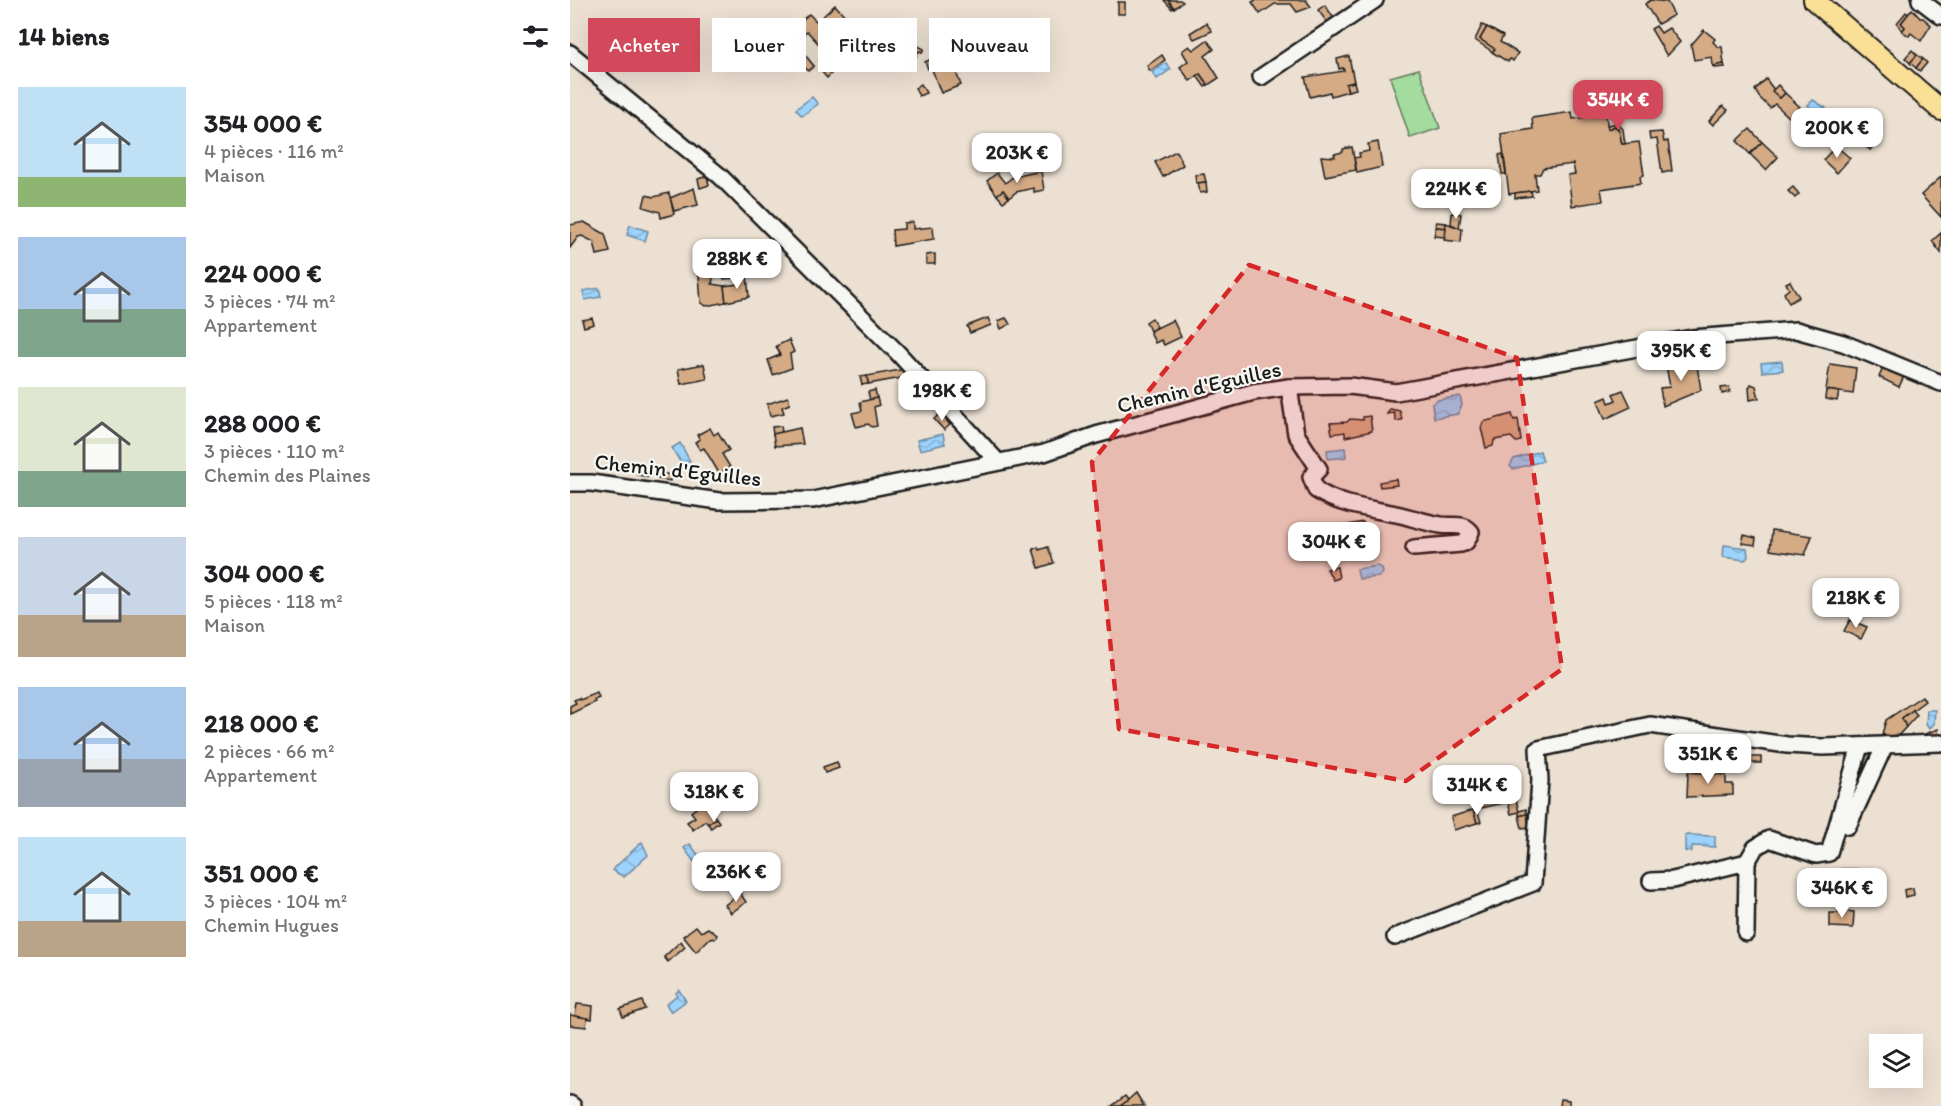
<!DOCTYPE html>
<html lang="fr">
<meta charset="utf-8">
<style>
:root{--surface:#fff;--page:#f6f6f6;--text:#202124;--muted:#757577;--accent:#d1495b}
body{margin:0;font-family:Itim,sans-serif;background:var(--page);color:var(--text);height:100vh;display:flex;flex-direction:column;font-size:22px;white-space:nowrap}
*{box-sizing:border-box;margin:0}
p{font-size:20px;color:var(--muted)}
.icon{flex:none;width:33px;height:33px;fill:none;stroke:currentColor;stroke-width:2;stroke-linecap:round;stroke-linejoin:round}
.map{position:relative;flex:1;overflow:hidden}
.details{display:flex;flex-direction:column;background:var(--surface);width:570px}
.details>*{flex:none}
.guide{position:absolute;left:18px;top:18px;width:570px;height:54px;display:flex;gap:12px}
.buttons{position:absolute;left:1299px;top:1034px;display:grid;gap:12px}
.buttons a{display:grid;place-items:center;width:54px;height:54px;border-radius:0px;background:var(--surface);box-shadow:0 6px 24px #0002;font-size:30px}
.price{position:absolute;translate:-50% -51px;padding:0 14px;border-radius:12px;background:#fff;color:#222;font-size:20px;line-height:39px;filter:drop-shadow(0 2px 3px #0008)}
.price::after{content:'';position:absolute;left:50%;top:36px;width:18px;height:14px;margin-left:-9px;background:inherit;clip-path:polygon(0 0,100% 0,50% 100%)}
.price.selected{background:var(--accent);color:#fff}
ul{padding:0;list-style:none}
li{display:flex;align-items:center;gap:18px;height:150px;padding:0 18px}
li span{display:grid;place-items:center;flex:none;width:168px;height:120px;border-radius:0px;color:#555}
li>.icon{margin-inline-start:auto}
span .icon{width:72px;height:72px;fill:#fffc;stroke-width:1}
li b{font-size:26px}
h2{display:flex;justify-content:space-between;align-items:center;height:72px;padding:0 18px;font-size:26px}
.pill{padding:0 21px;border-radius:0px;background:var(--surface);box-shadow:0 6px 24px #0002;font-size:21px;line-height:54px}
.pill.selected{background:var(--accent);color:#fff}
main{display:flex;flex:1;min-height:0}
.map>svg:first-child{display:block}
</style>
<main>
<section class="details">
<h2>14 biens<svg class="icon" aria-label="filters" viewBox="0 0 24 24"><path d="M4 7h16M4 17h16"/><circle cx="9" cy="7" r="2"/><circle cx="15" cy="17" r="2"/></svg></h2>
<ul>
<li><span style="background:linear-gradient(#bfe0f5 75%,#8fb573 0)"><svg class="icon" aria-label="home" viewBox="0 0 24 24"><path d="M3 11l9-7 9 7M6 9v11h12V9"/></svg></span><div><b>354 000 €</b><p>4 pièces · 116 m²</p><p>Maison</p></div></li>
<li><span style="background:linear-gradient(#a9c7e8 60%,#7fa58c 0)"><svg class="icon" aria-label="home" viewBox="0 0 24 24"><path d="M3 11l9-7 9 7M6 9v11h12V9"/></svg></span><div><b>224 000 €</b><p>3 pièces · 74 m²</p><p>Appartement</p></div></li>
<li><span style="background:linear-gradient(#dfe7d0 70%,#7fa58c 0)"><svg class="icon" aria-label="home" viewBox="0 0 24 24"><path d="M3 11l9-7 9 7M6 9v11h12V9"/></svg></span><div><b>288 000 €</b><p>3 pièces · 110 m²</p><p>Chemin des Plaines</p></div></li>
<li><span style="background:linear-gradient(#c9d6e8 65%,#b9a48a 0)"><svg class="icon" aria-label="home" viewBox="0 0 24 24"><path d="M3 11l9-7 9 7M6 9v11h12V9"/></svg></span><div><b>304 000 €</b><p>5 pièces · 118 m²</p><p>Maison</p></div></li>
<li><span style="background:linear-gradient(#a9c7e8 60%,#9aa5b1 0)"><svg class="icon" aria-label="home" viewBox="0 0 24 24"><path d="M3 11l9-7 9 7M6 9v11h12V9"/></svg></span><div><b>218 000 €</b><p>2 pièces · 66 m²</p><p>Appartement</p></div></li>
<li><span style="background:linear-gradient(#bfe0f5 70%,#b9a48a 0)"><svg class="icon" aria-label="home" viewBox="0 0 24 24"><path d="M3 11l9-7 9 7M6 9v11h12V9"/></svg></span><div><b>351 000 €</b><p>3 pièces · 104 m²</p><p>Chemin Hugues</p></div></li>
</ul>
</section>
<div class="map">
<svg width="1371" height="1106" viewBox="0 0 1371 1106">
<defs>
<pattern id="water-waves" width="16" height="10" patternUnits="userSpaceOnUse" patternTransform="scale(1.5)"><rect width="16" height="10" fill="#9cd2fb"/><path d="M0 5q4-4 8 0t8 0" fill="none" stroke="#86b4d7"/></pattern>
</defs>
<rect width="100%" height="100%" fill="#ece0d2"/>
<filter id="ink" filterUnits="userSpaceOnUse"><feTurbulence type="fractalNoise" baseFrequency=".0167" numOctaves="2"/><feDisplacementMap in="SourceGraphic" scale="12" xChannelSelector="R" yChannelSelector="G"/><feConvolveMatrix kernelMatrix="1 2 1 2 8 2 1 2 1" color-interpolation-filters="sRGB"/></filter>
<g filter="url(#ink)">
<path fill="#a4db9e" stroke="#607c5d" stroke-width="1.5" d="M849,69L870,128L840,138L820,77Z"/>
<g fill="url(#water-waves)" stroke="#6989a2" stroke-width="1.5">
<path d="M596,63L601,69L587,79L582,72Z"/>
<path d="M242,97L248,104L232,116L226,109Z"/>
<path d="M1243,100L1256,108L1250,116L1246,117L1238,105Z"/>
<path d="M60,225L78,231L75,241L57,235Z"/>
<path d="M29,288L31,297L15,300L13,291Z"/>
<path d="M1212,361L1213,370L1192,372L1191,363Z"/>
<path d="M890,396L892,405L888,414L864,418L862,404L867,400Z"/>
<path d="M373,434L375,444L350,450L347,440Z"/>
<path d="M110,443L120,461L112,465L102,448Z"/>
<path d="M775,448L776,457L758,459L757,450Z"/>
<path d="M970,451L973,461L943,469L940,466L944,459Z"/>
<path d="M1154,545L1177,548L1178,557L1175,560L1153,557Z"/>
<path d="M807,566L812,568L813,573L809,577L789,579L787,569Z"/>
<path d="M1357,710H1365L1364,724L1359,729L1356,724Z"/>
<path d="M1115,835L1145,836V847L1122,846V852L1115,851Z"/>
<path d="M72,842L78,855L54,877L42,870Z"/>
<path d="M120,844L131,859L125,863L114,848Z"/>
<path d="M109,990L116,1001L101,1012L96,1004L107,995L106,993Z"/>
</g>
<g fill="#d5ab86" stroke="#1c1c1c" stroke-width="1.5">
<path d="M594,0H598L604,8L602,9Z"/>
<path d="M598,0H610L613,2L604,8Z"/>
<path d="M686,0H736L741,7L727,12L721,4H705L690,14L682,2Z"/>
<path d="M1081,0L1097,2L1104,15L1088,24L1075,4Z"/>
<rect x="548" y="2" width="7" height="12"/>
<path d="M265,5L296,38L257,78L251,71L254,67L249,60L257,53L237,31L231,36L223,28L239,14L247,22Z"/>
<path d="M755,5L765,20L759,25L748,10Z"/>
<path d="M1342,9L1350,18H1353L1361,25L1351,41L1341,33L1339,36L1332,31L1335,27L1331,23Z"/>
<path d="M1336,12L1338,14L1331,23L1335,27L1332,31L1327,23Z"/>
<path d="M636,23L642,31L624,39L620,33Z"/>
<path d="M308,25L354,49L352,52L349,51L345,58L313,40L311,44L306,41L308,37L302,34Z"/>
<path d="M912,25L917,27L910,39L925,49L923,52L905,40Z"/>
<path d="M1086,26L1091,33L1099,28L1110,42L1097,56L1081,29Z"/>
<path d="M917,27L933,36L930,42L948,53L943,61L940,59L938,62L922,52L925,49L910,39Z"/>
<path d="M1134,30L1145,39L1143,42L1148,47H1152L1154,64L1143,66L1142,57L1124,60L1121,45Z"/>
<path d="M637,40L644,49L635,56L649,78L638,85L630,74L620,81L610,67L618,61L612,51L619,46L623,50Z"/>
<path d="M231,50L244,66L238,71L225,56Z"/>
<path d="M1342,50L1347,55L1340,63L1335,58Z"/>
<path d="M378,52L391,85L371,93L361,67L358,69L355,62Z"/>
<path d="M592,55L595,60L580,71L577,66Z"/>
<path d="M1347,55L1353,59L1346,68L1340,63Z"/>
<path d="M779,56L784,82L776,84L778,91L761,96L760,92L740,97L735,77L774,71L773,68L769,69L767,59Z"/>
<path d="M1353,59L1357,63L1350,71L1346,68Z"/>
<path d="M1154,64L1155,67L1144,68L1143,66Z"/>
<path d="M630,74L638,85L635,87L627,76Z"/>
<path d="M1196,79L1210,98L1215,93L1230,107L1219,117L1205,104L1200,108L1189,97L1185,90Z"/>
<path d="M784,82L786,89L778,91L776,84Z"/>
<path d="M351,84L356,93L349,96L345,88Z"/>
<path d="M1208,85L1215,93L1210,98L1202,91Z"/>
<path d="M1153,106L1158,110L1143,125L1139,121Z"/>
<path d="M1002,112L1003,119L1036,115L1038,129L1045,126L1049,130L1052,144L1069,142L1074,175L1070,176L1071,183L1031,189L1033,201L1002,206L998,175L1005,174L1003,164L973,168L970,174H965L967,190L939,194L931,134L963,129L962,118Z"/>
<path d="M1232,114L1237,119L1232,125L1226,119Z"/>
<path d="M1298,118L1306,124L1303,127L1312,136L1300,150L1281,134Z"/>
<path d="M1047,123L1053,129L1055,144H1052L1049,130L1045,126L1038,129L1037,125Z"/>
<path d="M1180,129L1192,142L1180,154L1167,141Z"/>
<path d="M1092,132L1094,142L1098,141L1102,171L1092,173L1087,139L1080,140L1079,133Z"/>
<path d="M808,142L812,167L787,173L784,158L790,157L789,153L799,151L798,144Z"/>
<path d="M1192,142L1208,157L1196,170L1180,154Z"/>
<path d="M1266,146L1280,158L1267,173L1253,160Z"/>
<path d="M782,147L786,170L755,176L751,156L765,157L764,154L773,152V149Z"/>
<path d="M606,151L613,165L593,177L585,162Z"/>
<path d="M933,154L936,174H932L929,155Z"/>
<path d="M471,171L474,190L464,192V188L446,192L439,198L433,190L427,195L417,181L427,173L435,183L443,177Z"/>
<path d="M634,174L636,182L626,183L625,175Z"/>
<path d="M137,176L139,185L130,188L128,179Z"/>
<path d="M1371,177V217L1351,195Z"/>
<path d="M870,180L884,181V187L870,185Z"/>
<path d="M636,182L637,192L630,193L628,183Z"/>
<path d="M874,186L884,187L883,192L874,191Z"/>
<path d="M1223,187L1229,194L1225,198L1218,191Z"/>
<path d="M124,188L128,205L104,211L100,198Z"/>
<path d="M433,190L439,198L433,202L427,195Z"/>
<path d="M961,191L962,196L945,198V193Z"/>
<path d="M99,193L104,214L91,218L90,212L73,207L76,195L84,197Z"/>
<path d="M882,213L891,214L889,228L881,224Z"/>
<path d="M14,222L35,234L40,252L27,255L24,242L12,236L8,237L0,248V225Z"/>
<path d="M343,222V229L363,227L364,239L323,246L322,230L334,229V223Z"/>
<path d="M866,222L876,223V228L866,227Z"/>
<path d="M876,223L892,229L891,242L874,240Z"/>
<path d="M866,227L876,228L875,237L864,236Z"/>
<path d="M1371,233V253L1362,241Z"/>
<path d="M365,254V264H356V255Z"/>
<path d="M165,271V278L154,279L153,272Z"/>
<path d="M144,273L142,284L154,286L156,302L136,306L131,303L129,275Z"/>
<path d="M177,275L179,297L156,302L154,286L168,284V276Z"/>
<path d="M1220,281L1229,297L1219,303L1214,293L1219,289L1216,283Z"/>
<path d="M22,318L24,324L14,327L12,320Z"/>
<path d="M418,318L421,325L400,333L397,326Z"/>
<path d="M436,318L440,324L431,329L428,321Z"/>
<path d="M582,318L587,327L580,331L576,322Z"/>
<path d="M603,320L611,337L594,345L591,340L585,343L580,331Z"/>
<path d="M219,340L224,352L220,354L222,368L203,375L198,360L210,355L206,346Z"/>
<path d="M1126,360L1131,390L1093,406L1090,388L1100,387L1096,365Z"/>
<path d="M134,364L137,379L111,384L108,369Z"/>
<path d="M1260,364L1286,368L1283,394L1256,390Z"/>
<path d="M1314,366L1334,376L1329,387L1309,377Z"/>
<path d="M335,369L342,376L298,384L297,376Z"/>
<path d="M297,376L298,384L292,385L290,377Z"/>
<path d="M1181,384L1186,386L1189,398L1180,400L1179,388Z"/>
<path d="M1159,387L1160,392L1152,394L1151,388Z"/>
<path d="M305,390L307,398L300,400L298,392Z"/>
<path d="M1053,390L1061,407L1035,419L1028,401L1037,397L1039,403L1046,400L1043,394Z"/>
<path d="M1256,390L1269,392L1267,401L1255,399Z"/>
<path d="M218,397L220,404L212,407L214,413L200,416L197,404Z"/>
<path d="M307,398L309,405L304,407L307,426L302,427L298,424L286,427L282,413L292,411L290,402Z"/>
<path d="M820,409L830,411L832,420L826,421L824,413L817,414Z"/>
<path d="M371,413L380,425L374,430L364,419Z"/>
<path d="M942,414L944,420L948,419L951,441L946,442L941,437L924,440L923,446L916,448L911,428L913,422Z"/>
<path d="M800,416L802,431L775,437V432L762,434L760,423L777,422L780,419L793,420V417Z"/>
<path d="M211,426L212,432L203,434L202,427Z"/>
<path d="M140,428L144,435L148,432L159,450L152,454L160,467L149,473L134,448L130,450L125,442L130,439L127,435Z"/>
<path d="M230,428L233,444L205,446L203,434Z"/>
<path d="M69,469L80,471L79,477L67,475Z"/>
<path d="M90,473L101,475L100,481L88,479Z"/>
<path d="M826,479L827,485L810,487L809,482Z"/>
<path d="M793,522L797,539L772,544L768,527Z"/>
<path d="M1202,530L1242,536L1235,555L1200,550Z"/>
<path d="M1174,535L1186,538L1185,545L1172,543Z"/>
<path d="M468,547L469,550L478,547L484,563L469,568L463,549Z"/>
<path d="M767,567L769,578L763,580L757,569Z"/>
<path d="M1281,598L1291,603L1288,610L1278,603Z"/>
<path d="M1292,601L1307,609L1303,616L1288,609Z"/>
<path d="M1280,620L1297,627L1291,639L1274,631Z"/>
<path d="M27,693L29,698L24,700L25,702L0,714V706L6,703L4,700L9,698L10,700Z"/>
<path d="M1352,696L1355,701L1332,718L1336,727L1325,739L1312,734L1316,720Z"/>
<path d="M1343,710L1347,715L1336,727L1332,718Z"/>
<path d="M1368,729L1369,737L1358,741L1355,734Z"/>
<path d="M1181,757H1191V763H1182Z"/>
<path d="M267,762L269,768L255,773L253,767Z"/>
<path d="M1118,772L1156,775V784H1163V795L1117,797Z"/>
<path d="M942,782L949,812L941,814L938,802L911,808L909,801L921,798L919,787Z"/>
<path d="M143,795L150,804L141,811L134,802Z"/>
<path d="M134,802L146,818L138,824L135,821L123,830L117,822L125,817L121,812Z"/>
<path d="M907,809L911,822L907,823L903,810Z"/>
<path d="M956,809L957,814L949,816V811Z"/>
<path d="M903,810L907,823L884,830L881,817Z"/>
<path d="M957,814L959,827L952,828L949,816Z"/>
<path d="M146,818L149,822L141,828L138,824Z"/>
<path d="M1272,869H1288V882L1279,883V874H1272Z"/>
<path d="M1288,882V889H1279V883Z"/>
<path d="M1343,888L1344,895L1335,897L1334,890Z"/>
<path d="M170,893L176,902L161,913L155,905Z"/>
<path d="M1269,907H1274V911L1284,912L1283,928L1260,927V913H1269Z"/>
<path d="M126,926L131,932L138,928L147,935L145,939L140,938L126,952L113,936Z"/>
<path d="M111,941L115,947L98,962L94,957Z"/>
<path d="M72,1001L75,1009L53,1017L50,1009Z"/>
<path d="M7,1004L23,1006L22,1019L5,1016Z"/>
<path d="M0,1015L17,1018L16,1027L0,1025Z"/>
<path d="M566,1093L574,1106H550L558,1100Z"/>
<path d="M555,1096L558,1100L550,1106H542Z"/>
<path d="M991,1099L999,1100V1106H990Z"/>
</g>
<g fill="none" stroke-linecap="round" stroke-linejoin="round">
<defs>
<g id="minor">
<path d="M1350,0L1371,16"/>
<path d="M0,53L150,176L327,352L428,462"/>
<path d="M691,77L805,0"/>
<path d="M719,387L726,434L749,469L741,477L746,490C771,506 798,508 826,514C841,517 856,523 871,525C883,527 893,522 901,532L896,542L891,544L844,548"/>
<path d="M0,483H21L149,501L243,500L474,453L526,435L684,392L719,387L780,386L826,392L1122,338L1226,330L1273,343L1371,383"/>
<path d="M1278,826L1315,745"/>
<path d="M1081,881L1103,880L1177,862"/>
<path d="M1176,933L1177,862L1185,848L1199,839L1246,855L1259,853L1290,746"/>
<path d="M825,937L963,883L970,780L968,749L1080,725L1217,745L1253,747L1371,743"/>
<path d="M0,1104L3,1106"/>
</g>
<path id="major" d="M1244,0L1371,110"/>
</defs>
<use href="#minor" stroke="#1c1c1c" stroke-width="20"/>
<use href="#major" stroke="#1c1c1c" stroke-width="24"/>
<use href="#minor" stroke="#f6f6f2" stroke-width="15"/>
<use href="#major" stroke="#f9e096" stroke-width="20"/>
</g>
</g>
<path fill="#d62828" fill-opacity="0.2" stroke="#d62828" stroke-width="4.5" stroke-dasharray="12 8" stroke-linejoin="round" d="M679,265L947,358L992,669L836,781L549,729L522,462Z"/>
<g text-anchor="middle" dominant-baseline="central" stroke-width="4.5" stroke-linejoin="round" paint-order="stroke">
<g font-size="22" fill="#1c1c1c" stroke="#f6f6f2">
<text transform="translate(629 387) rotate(-13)">Chemin d'Eguilles</text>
<text transform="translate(108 470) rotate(6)">Chemin d'Eguilles</text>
</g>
</g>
</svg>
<div class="buttons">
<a><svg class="icon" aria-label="layers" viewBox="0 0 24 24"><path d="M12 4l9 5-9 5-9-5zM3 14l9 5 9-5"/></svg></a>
</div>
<b class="price selected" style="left:1048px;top:131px">354K €</b>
<b class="price" style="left:1267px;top:159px">200K €</b>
<b class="price" style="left:447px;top:184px">203K €</b>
<b class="price" style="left:886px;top:220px">224K €</b>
<b class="price" style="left:167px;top:290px">288K €</b>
<b class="price" style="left:1111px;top:382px">395K €</b>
<b class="price" style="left:372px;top:422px">198K €</b>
<b class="price" style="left:764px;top:573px">304K €</b>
<b class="price" style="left:1286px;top:629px">218K €</b>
<b class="price" style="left:1138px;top:785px">351K €</b>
<b class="price" style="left:907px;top:816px">314K €</b>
<b class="price" style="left:144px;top:823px">318K €</b>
<b class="price" style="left:166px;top:903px">236K €</b>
<b class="price" style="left:1272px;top:919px">346K €</b>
<div class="guide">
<a class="pill selected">Acheter</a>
<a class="pill">Louer</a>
<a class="pill">Filtres</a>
<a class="pill">Nouveau</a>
</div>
</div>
</main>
